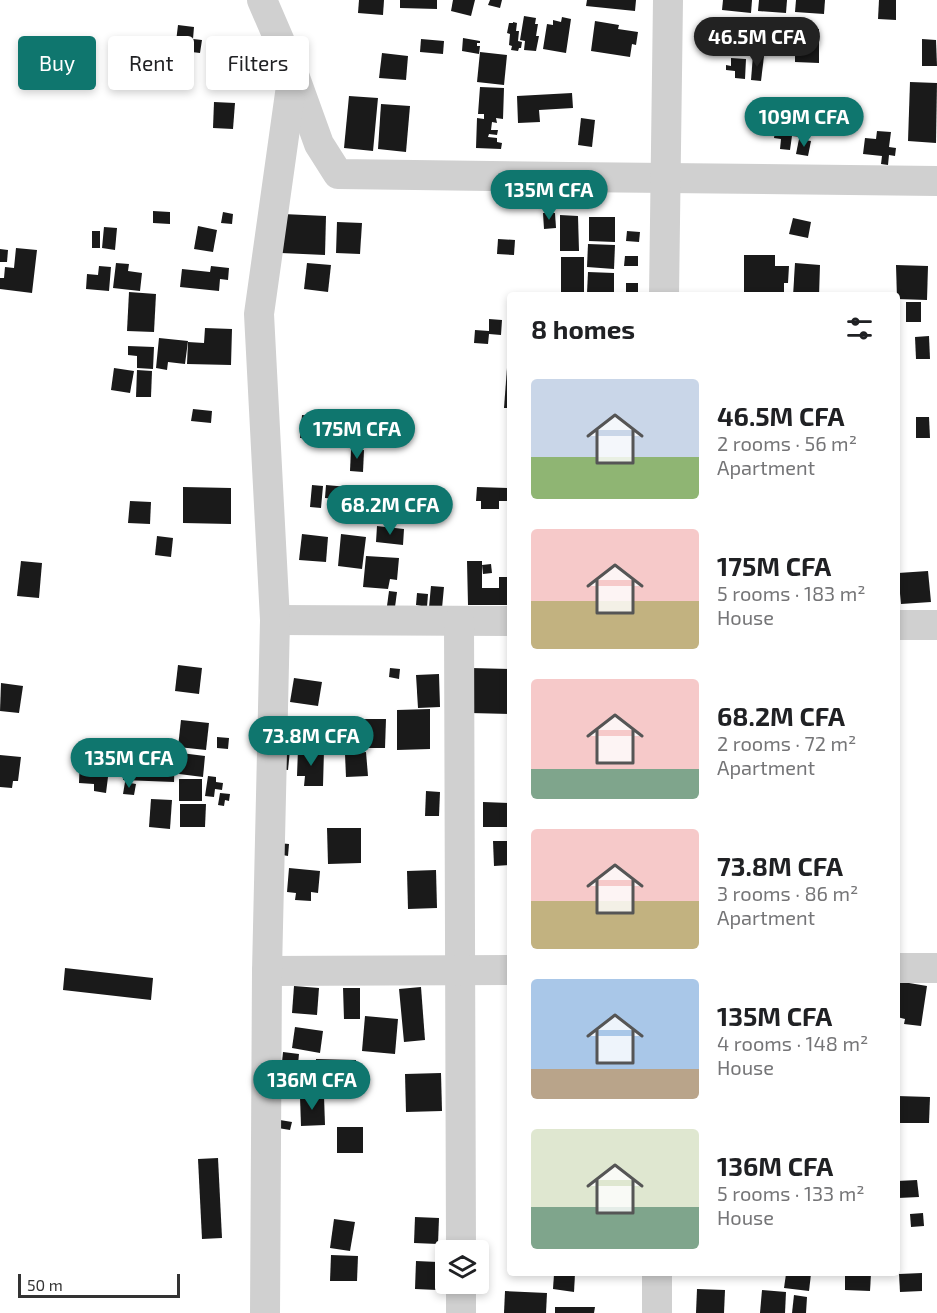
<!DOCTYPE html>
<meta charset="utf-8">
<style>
:root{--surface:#fff;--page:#f2f2f2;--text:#202124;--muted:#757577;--accent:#0f766e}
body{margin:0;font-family:"Exo 2",sans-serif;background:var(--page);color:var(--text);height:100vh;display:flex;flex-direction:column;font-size:22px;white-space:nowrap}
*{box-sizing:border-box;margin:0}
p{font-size:20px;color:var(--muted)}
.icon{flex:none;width:33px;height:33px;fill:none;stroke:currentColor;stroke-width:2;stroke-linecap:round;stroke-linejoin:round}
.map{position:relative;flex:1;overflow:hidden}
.details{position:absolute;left:507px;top:292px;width:393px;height:984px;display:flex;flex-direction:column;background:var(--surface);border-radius:6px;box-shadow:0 3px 9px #0003}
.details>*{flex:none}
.top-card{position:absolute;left:18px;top:36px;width:399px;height:54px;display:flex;gap:12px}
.fabs{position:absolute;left:435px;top:1240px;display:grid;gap:12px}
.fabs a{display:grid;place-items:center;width:54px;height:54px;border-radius:6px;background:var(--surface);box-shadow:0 3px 9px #0003;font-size:30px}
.scale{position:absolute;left:18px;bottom:15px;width:162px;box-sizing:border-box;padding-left:6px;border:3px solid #333;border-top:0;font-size:16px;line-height:21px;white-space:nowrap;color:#333;-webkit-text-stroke:4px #fff;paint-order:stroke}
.price{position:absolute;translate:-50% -51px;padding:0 14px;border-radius:21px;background:var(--accent);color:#fff;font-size:20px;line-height:39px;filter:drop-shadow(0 2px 3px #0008)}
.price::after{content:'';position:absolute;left:50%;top:36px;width:18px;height:14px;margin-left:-9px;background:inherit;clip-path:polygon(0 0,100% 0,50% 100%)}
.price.selected{background:#222;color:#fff}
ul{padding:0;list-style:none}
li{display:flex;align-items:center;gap:18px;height:150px;padding:0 24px}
li span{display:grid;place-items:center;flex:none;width:168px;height:120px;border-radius:6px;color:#555}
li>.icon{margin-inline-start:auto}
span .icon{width:72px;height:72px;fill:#fffc;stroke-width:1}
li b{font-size:26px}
h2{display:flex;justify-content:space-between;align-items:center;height:72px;padding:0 24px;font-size:26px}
.tag{padding:0 21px;border-radius:6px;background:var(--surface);box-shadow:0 3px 9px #0003;font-size:21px;line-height:54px}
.tag.selected{background:var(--accent);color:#fff}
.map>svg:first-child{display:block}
</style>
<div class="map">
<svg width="937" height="1313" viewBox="0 0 937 1313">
<rect width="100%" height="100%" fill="#fff"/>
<g fill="#1a1a1a">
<path d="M359,0H384L383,15L358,13Z"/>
<path d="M400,0H437V9L400,8Z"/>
<path d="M453,0H475L471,16L451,11Z"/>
<path d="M490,0H502L500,8L488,5Z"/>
<path d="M587,0H636L635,11L586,6Z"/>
<path d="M723,0H752L751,13L722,10Z"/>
<path d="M759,0H787L786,13L758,11Z"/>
<path d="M796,0H825L824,14L795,12Z"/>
<path d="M879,0H896V20L878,19Z"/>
<path d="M524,16L536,18L535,24H538L536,36H539L536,51L524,50L525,41L520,40Z"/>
<path d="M562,17L571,19L566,53L543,49L547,24L553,25V20L561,22Z"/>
<path d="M595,21L619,25L618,29L638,32L636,45L632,44L630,57L591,51Z"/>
<path d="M513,22L517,23L516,31H519L518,41L522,42L521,48H519L518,51L511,50L512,46L509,45L510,34L507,33L509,23H513Z"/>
<path d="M178,25L194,27L193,39L202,40L200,53L175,50Z"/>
<path d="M795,28L819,29V63L795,62V54L783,53V34H795Z"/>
<path d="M463,38L480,41V43H477V46H480L479,54L462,51Z"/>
<path d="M421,39L444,41L443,54L420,52Z"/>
<path d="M922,39L936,40L937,66H922Z"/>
<path d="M480,52L507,55L504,85L477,82Z"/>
<path d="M382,53L408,56L406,80L379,78Z"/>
<path d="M753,55L764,56L761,81L751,80Z"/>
<path d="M731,58L746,59L745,79L735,78V71L726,70V65L731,66Z"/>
<path d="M910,82L937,83L936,143L908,141Z"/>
<path d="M480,87L504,88L503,119L496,118L497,123L492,122L491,130H498L497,135L489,134L488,137L497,138V142L502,143L501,149L476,148L477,118L484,119V114H478Z"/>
<path d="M572,93L573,108L539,110L540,122L518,123L517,96Z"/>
<path d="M349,96L378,98L373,151L344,148Z"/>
<path d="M214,102L235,103L233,129L213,128Z"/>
<path d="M381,104L410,106L406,152L378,149Z"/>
<path d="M796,114L813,116L810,138L792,136L790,150L780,149L781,139L774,138L777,117L795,119Z"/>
<path d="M581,118L595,120L592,147L578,145Z"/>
<path d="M877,131L891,132L889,147L896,148L895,156L889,155L888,165L881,164L882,156L863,154L865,138L876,139Z"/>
<path d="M799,139L811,141L808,156L796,154Z"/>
<path d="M153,211L170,212V224L153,223Z"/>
<path d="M223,212L233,214L232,224L221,223Z"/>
<path d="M543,213H555L556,228L544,229Z"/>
<path d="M283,214L326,216L325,255L281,253Z"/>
<path d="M560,215L578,216L579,251H560Z"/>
<path d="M589,217H615V242L589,241Z"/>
<path d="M793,218L811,222L808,238L789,234Z"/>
<path d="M337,222L362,223L360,254L336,253Z"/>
<path d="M198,226L217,230L213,252L194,249Z"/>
<path d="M104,227L117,228L115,250L102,248Z"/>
<rect x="92" y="231" width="8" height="17"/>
<path d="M627,231L640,232L639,242L626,241Z"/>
<path d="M498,239L515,240L514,255L497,254Z"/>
<path d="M588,244L615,245L614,269L587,267Z"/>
<path d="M16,248L37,250L32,293L0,289V278H4L5,267L14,268Z"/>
<path d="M0,249L8,250L7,262H0Z"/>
<path d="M744,255H775V266H789L788,283H784V296H744Z"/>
<path d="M625,256H638V266H624Z"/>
<rect x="561" y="257" width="23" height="36"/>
<path d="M116,263L129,264L128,271L142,273L140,291L113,288Z"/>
<path d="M307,263L331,265L328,292L304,289Z"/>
<path d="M795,263L820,265L819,296H793Z"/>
<path d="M896,265L928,266L927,300L897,299Z"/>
<path d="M99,266L111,267L109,291L86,289L87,274L98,275Z"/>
<path d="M211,266L229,268L228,280L220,279L219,291L180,287L182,269L210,272Z"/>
<path d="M588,272L614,273V293H587Z"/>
<path d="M626,283H638V295L626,294Z"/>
<path d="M129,292L156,294L154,332L127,331Z"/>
<rect x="906" y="302" width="15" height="20"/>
<path d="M489,319L502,320L501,335L489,334L488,344L474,343L475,330L489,331Z"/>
<path d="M205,328L232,329L231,365L187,364L188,342L204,343Z"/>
<path d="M929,336L930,359H916L915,337Z"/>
<path d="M159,338L188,341L185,364L168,362L167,370L156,368Z"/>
<path d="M128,346L154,347L153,369L137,368V356L128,355Z"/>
<path d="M114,368L134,371L130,393L111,390Z"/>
<path d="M507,368H510V408H504Z"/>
<path d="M137,370L152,371L151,397H136Z"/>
<path d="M193,409L212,411L211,423L191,421Z"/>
<path d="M302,415L328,417L326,440L300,438Z"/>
<path d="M340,417L366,418L365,445L339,443Z"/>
<path d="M916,417H929L930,438H916Z"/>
<path d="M351,449L364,450L363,472L350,471Z"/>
<path d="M312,485L323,486L321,508L310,507Z"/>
<path d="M326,485L348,487L347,500L325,498Z"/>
<path d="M183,487L231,488V524L183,523Z"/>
<path d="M477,487L508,488V501H499V509H481V501H476Z"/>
<path d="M351,492H364L363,518H350Z"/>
<path d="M130,501L151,502L150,524L128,523Z"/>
<path d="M377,526L404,529L403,545L376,542Z"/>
<path d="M302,534L328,537L326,562L299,560Z"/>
<path d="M341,534L366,537L362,569L338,566Z"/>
<path d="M157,536L173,538L171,557L155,555Z"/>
<path d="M366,556L399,558L397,580L390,579L388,589L363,587Z"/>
<path d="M21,561L42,563L39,598L17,596Z"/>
<path d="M467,561H482V588H499V577H508V605H468Z"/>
<path d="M491,564L492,573L483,574L482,565Z"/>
<path d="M928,571L931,602L901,604L898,573Z"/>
<path d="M431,586L444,587L442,608L429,607Z"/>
<path d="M389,591L397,592L395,607L387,606Z"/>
<path d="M417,593L428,594L427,607L416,605Z"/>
<path d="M178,665L202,668L199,694L175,691Z"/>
<path d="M390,668L400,669L399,679L389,677Z"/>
<path d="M471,668L510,669V714L470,713Z"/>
<path d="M439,674L440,707L418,708L416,675Z"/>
<path d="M294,678L322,682L318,706L290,702Z"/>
<path d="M1,683L23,686L19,713L0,711Z"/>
<path d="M430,709V749L397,750V710Z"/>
<path d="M363,719H386L385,748H363Z"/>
<path d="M181,720L209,723L206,750L178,747Z"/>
<path d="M217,737L229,738L228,749L217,748Z"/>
<path d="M284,749L290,750L288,770L277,769Z"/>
<path d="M298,749L324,750L323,786H304L305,776H297Z"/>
<path d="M124,751L175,753L174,782L123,780Z"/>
<path d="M366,752L368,776L346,777L345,754Z"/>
<path d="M80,753L116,756L115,777H108L106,793L94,791V784L79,783Z"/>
<path d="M181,753L205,756L203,777L179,774Z"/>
<path d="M0,755L21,757L18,781H13L12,788L0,787Z"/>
<path d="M208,776L216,777V782L223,783L222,790L215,789L214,797L205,796Z"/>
<rect x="179" y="779" width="23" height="22"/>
<path d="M125,782L136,784L134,795L123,794Z"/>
<path d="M426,791L440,792L439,816H425Z"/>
<path d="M220,793L230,794L229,801L225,800L224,806L218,805Z"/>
<path d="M151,799L172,800L170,829L149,827Z"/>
<path d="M483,802L509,803L508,827H483Z"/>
<path d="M180,804H206L205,827H180Z"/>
<path d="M327,828H361V863L328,864Z"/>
<path d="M493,841H510V865L494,866Z"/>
<path d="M278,843L289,844L288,856L277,854Z"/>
<path d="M289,868L320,871L318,893L311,892V901L295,900L296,893L287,892Z"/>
<path d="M436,870L437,908L408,909L407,871Z"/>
<path d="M65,968L153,978L151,1000L63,990Z"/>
<path d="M897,981L927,986L921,1026L904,1024L905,1019L897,1017Z"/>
<path d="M294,986L319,988L317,1015L292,1013Z"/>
<path d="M421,987L425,1040L404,1042L399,989Z"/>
<path d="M343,988H360V1019H344Z"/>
<path d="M365,1016L398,1019L395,1054L362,1051Z"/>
<path d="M295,1027L323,1031L320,1053L292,1048Z"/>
<path d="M283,1052L299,1054L298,1064L282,1062Z"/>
<path d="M316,1059L356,1060L355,1092L315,1091Z"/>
<path d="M441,1073L442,1111L406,1112L405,1074Z"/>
<path d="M324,1096L325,1125L301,1126L300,1097Z"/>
<path d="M897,1096L930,1097L929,1123H897Z"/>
<path d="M280,1120L292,1122L290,1130L278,1128Z"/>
<rect x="337" y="1127" width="26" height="26"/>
<path d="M218,1158L222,1238L202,1239L198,1159Z"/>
<path d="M917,1180L919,1197L898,1198L897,1181Z"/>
<path d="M923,1213L924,1226L911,1227L910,1214Z"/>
<path d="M415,1217L439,1218L438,1244L414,1243Z"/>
<path d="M334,1219L355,1222L350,1251L330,1248Z"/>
<path d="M331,1255L358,1256L357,1281H330Z"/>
<path d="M416,1261L438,1262L437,1290L415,1289Z"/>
<path d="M922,1273V1291L900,1292L899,1274Z"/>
<path d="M554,1274H575L574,1292L553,1289Z"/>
<rect x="588" y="1274" width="23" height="2"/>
<path d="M786,1274H811L809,1291L784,1288Z"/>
<path d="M845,1274H871L870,1291L845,1290Z"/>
<path d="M697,1289L725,1290L724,1313H696Z"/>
<path d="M762,1290L786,1292L785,1313H760Z"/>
<path d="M505,1291L547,1293L546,1313H504Z"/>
<path d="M794,1295L807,1297L806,1313H792Z"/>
<path d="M555,1307H595L594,1313H555Z"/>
</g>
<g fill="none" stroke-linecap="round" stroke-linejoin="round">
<g stroke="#d0d0d0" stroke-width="30">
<path d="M262,0L293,72L319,144L338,174L570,177L937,181"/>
<path d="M664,296L668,0"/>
<path d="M275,620L510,621"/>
<path d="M459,621L461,1251"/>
<path d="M897,625H937"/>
<path d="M897,968H937"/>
<path d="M267,971L510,970"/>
<path d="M461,1284V1313"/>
<path d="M265,1313L267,971L275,620L259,314L293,72"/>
<path d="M657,1313V1274"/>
</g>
</g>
</svg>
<div class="fabs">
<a><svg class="icon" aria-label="layers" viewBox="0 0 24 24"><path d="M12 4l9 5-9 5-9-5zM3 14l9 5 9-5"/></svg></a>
</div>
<div class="scale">50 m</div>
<b class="price selected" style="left:757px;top:68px">46.5M CFA</b>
<b class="price" style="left:804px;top:148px">109M CFA</b>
<b class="price" style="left:549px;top:221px">135M CFA</b>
<b class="price" style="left:357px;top:460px">175M CFA</b>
<b class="price" style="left:390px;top:536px">68.2M CFA</b>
<b class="price" style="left:311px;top:767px">73.8M CFA</b>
<b class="price" style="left:129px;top:789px">135M CFA</b>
<b class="price" style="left:312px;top:1111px">136M CFA</b>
<div class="top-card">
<a class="tag selected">Buy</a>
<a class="tag">Rent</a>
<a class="tag">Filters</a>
</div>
<section class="details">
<h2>8 homes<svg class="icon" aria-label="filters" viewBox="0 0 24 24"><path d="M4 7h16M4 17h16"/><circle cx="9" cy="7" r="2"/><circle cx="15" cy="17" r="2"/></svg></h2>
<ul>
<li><span style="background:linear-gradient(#c9d6e8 65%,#8fb573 0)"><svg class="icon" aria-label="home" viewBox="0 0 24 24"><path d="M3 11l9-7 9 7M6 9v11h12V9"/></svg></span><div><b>46.5M CFA</b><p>2 rooms · 56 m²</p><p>Apartment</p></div></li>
<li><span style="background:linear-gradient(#f6c9c9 60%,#c2b280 0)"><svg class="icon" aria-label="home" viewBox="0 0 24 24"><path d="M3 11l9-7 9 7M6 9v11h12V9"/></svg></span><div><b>175M CFA</b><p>5 rooms · 183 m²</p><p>House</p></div></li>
<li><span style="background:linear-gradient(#f6c9c9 75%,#7fa58c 0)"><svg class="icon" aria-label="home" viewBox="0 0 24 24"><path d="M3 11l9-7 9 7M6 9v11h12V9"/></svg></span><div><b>68.2M CFA</b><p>2 rooms · 72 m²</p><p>Apartment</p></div></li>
<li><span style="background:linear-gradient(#f6c9c9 60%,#c2b280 0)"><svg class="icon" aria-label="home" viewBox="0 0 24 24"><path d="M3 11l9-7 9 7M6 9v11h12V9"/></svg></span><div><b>73.8M CFA</b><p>3 rooms · 86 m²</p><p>Apartment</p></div></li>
<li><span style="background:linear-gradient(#a9c7e8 75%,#b9a48a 0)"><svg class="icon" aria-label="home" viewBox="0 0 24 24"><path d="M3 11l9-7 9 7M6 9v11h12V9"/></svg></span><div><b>135M CFA</b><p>4 rooms · 148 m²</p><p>House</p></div></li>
<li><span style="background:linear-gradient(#dfe7d0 65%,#7fa58c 0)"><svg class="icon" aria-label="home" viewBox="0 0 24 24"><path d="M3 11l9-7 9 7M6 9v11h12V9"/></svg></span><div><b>136M CFA</b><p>5 rooms · 133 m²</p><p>House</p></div></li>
</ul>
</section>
</div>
